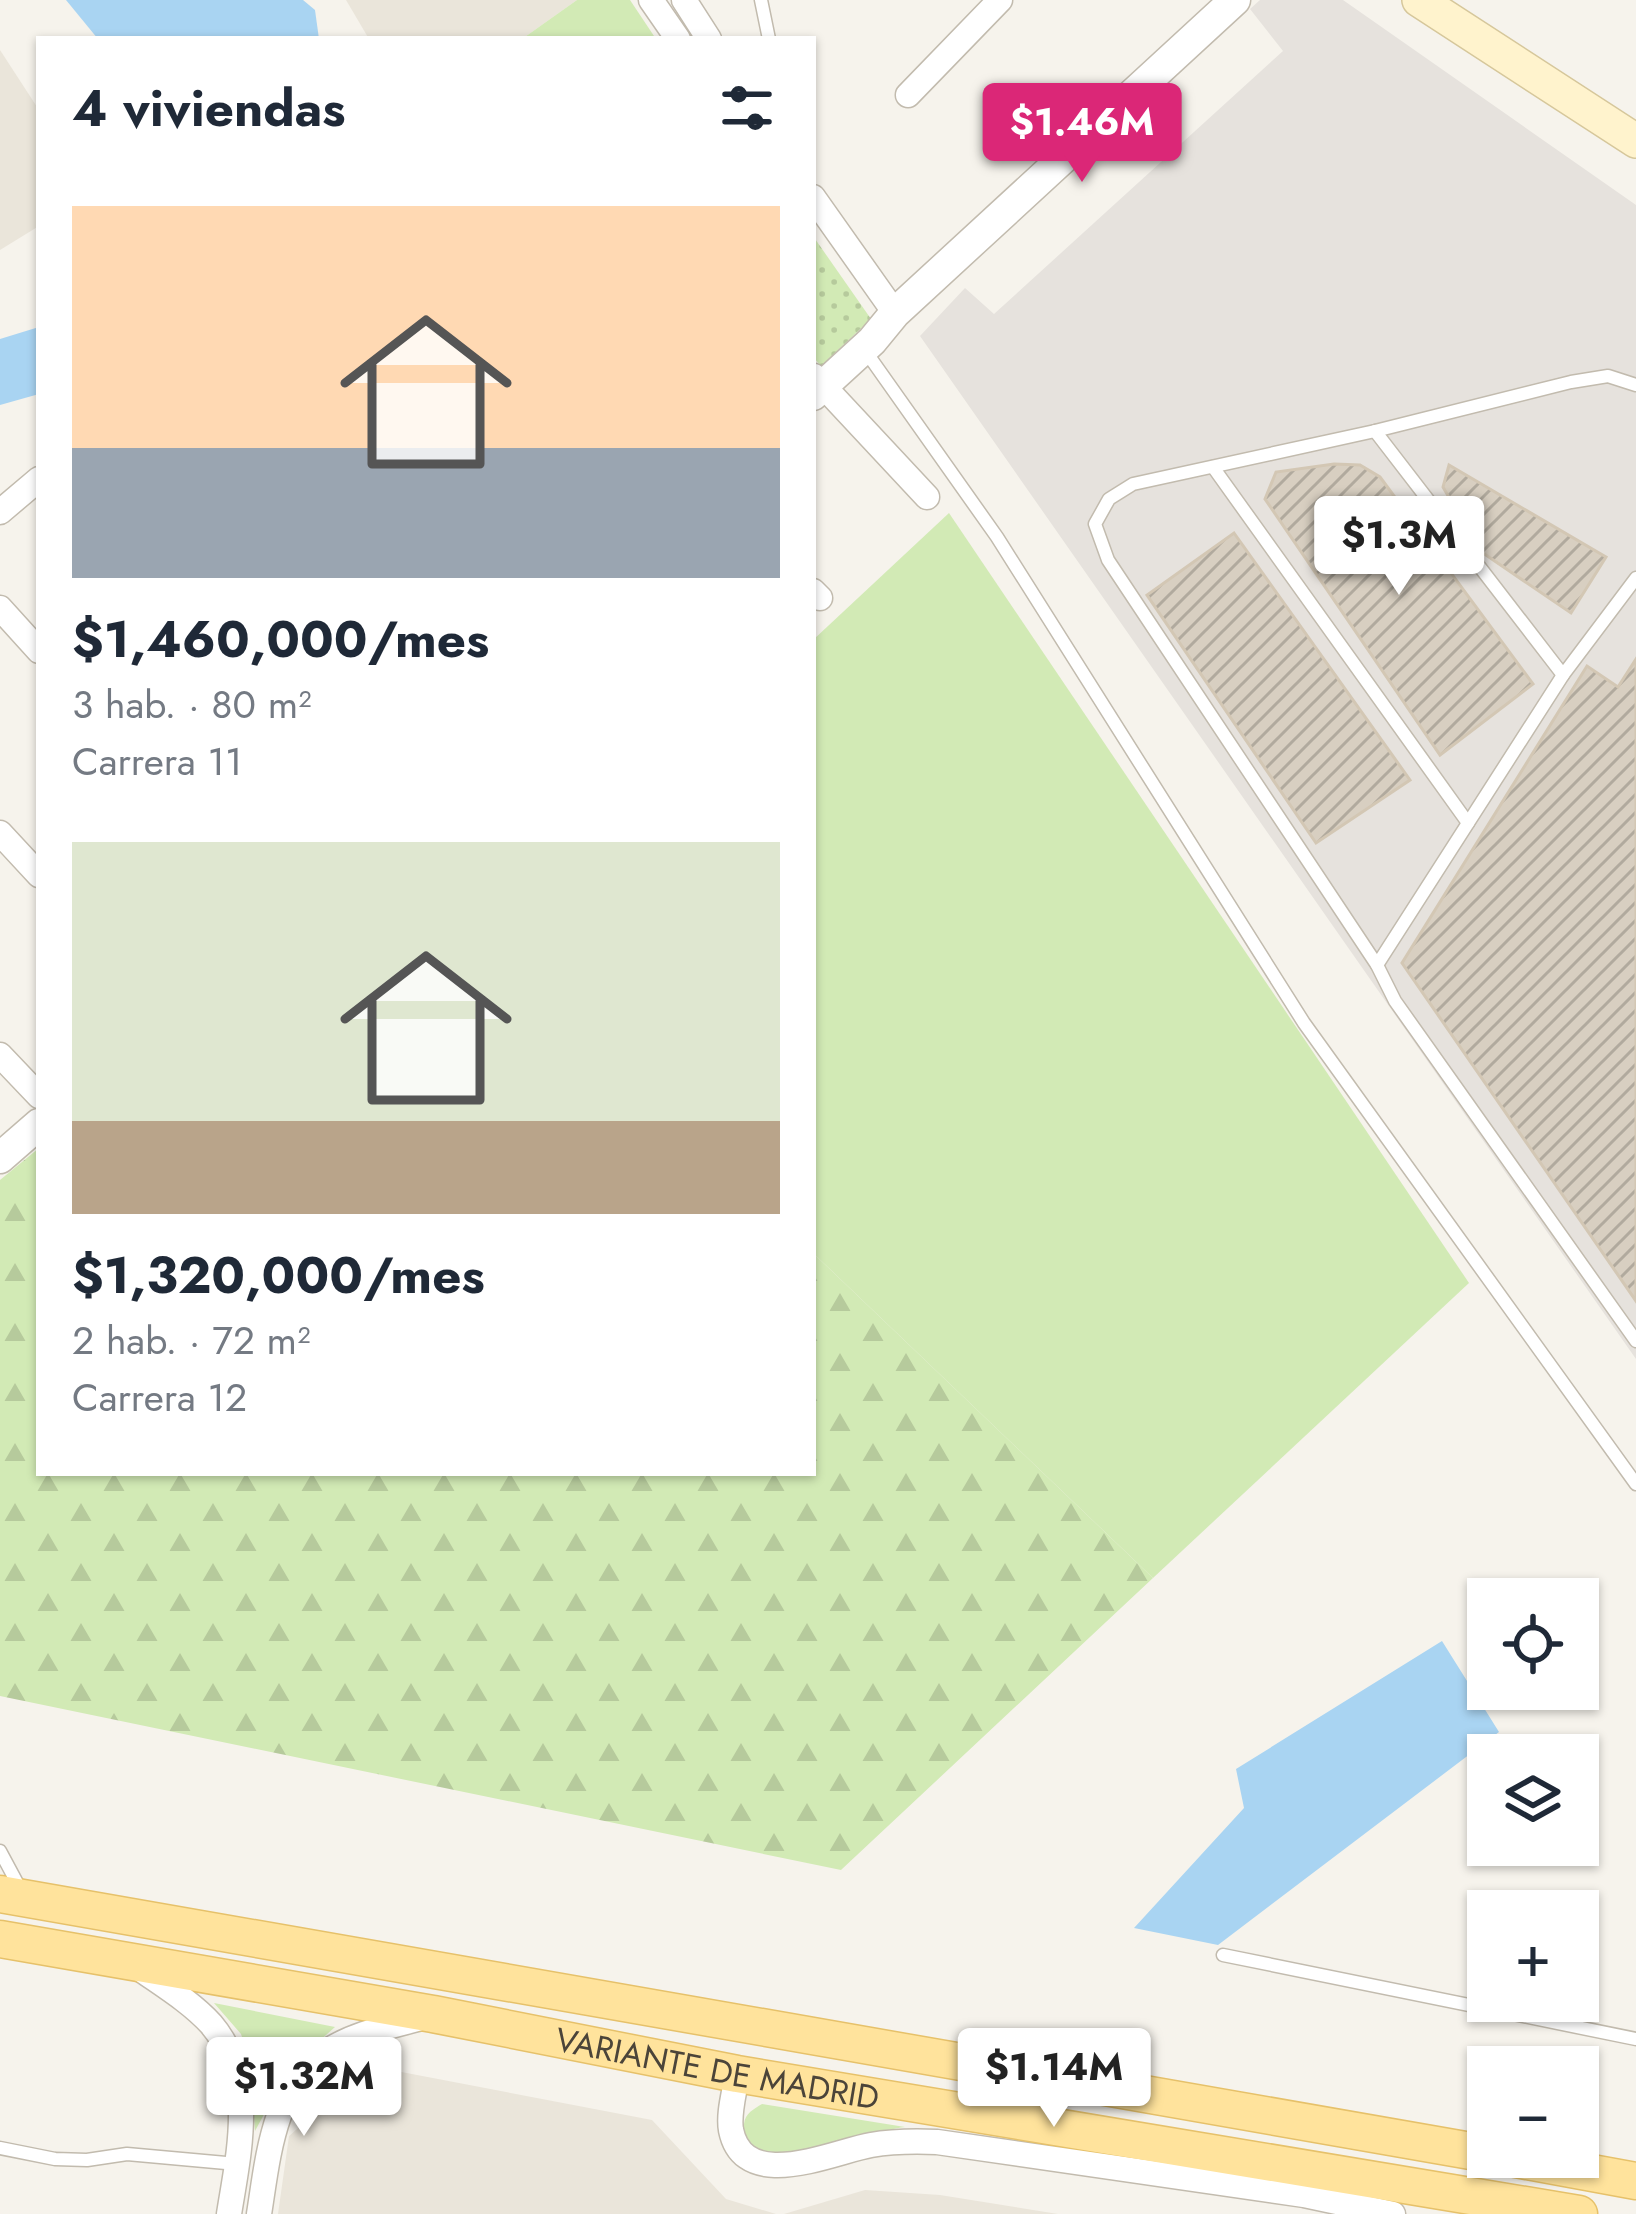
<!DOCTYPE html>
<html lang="es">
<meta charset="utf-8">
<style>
:root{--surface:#fff;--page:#f6f6f7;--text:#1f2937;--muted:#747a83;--accent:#db2777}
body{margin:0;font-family:Jost,sans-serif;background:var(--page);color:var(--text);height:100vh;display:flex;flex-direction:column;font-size:45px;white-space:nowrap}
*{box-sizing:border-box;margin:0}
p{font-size:39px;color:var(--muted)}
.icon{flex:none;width:66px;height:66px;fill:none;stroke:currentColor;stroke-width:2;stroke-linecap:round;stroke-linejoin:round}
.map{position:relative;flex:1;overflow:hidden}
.side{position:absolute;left:36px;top:36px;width:780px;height:1440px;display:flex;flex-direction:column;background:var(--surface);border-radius:0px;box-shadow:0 3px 9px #0004}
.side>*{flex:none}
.controls{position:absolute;left:1467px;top:1578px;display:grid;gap:24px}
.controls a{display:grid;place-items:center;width:132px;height:132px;border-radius:0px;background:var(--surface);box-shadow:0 3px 9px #0004;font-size:60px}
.price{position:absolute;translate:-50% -102px;padding:0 27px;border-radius:12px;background:#fff;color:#222;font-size:39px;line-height:78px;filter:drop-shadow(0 3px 6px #0008)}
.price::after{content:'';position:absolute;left:50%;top:72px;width:36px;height:27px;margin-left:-18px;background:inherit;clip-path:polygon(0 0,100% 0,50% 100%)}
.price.selected{background:var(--accent);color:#fff}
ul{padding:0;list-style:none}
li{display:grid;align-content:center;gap:24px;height:636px;padding:0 36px}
li span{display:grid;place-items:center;height:372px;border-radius:0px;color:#555}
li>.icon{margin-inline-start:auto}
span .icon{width:216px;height:216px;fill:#fffc;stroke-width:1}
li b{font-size:51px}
h2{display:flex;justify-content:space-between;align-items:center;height:144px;padding:0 36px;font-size:51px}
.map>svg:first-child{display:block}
</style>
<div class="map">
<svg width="1636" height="2214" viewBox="0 0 1636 2214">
<defs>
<pattern id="forest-firs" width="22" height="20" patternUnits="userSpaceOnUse" patternTransform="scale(3)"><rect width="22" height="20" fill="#d2eab5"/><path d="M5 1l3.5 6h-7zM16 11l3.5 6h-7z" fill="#b6ca9c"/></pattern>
<pattern id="park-dots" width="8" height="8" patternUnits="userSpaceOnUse" patternTransform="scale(3)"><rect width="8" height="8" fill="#d2eab5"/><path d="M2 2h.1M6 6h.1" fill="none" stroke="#b6ca9c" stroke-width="1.8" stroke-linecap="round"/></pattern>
<pattern id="building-hatch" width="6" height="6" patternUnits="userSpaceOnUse" patternTransform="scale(3)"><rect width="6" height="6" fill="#d8cfc1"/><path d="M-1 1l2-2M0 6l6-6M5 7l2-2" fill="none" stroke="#b1aa9e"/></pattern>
</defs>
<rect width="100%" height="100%" fill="#f6f3ec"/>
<g fill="#eae5da">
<path d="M346,0H577L522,39H369Z"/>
<path d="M0,50L39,110V226L0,250Z"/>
<path d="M370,2066L652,2120L726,2199L776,2214H278L289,2136Z"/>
<path d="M865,2190L940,2195L1058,2214H784Z"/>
</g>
<path fill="#e6e2dd" d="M1260,0H1343L1636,205V1359L920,336L965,288L994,314L1283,51L1250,9Z"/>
<g fill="#d2eab5">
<path d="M577,0H630L656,39H522Z"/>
<path d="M949,513L1469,1283L1153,1578L813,1253V640Z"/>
<path d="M214,2003L335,2027L289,2068L255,2131L250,2061L241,2034Z"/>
<path d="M762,2104L905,2127C876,2129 738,2185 744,2124C745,2113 754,2109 762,2104Z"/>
</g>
<path fill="url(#forest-firs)" d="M39,1148V1473H813V1253L1153,1578L841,1870L0,1696V1180Z"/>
<path fill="url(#park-dots)" d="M813,236L871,319L821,366L813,357Z"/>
<g fill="#a9d4f2">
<path d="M66,0H303L315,10L319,39H98Z"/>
<path d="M39,327V394L0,405V339Z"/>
<path d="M1442,1641L1499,1732L1218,1945L1134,1928L1244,1808L1236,1769Z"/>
</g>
<g fill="url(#building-hatch)" stroke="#d3c7b4" stroke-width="3">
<path d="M1334,464L1360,465L1380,477L1533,684L1440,755L1265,499L1276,472Z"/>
<path d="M1449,465L1606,557L1571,613L1480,551L1443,487Z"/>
<path d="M1234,533L1410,780L1316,843L1147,595Z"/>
<path d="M1636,659V1301L1402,963L1587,666L1618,687Z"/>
</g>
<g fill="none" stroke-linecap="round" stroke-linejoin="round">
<defs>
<g id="service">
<path d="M761,0L769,39"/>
<path d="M864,349L997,537L1304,1023L1636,1484"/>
<path d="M1636,385L1608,376L1571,382L1375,431L1133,484L1109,499L1095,524L1108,560L1377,965L1395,1001L1636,1341"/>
<path d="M1375,431L1563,675"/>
<path d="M1213,467L1468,823"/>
<path d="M1377,965L1563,675L1636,578"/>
<path d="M0,1851L22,1892"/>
<path d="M1223,1955L1636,2039"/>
<path d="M0,2148L55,2159L87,2160L127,2154L237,2164"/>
</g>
<g id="minor">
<path d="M651,0L678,39"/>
<path d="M684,0L709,39"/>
<path d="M908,95L1000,0"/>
<path d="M813,197L895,313"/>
<path d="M814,376L927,497"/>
<path d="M0,512L39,479"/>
<path d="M813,591L820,598"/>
<path d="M0,608L39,651"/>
<path d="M0,833L39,875"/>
<path d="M0,1055L39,1096"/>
<path d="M136,1966C161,1984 190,2001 211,2024C257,2078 239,2151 229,2214"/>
<path d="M737,2074C735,2091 728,2113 731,2130C744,2194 832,2152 871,2145C894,2141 914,2141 937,2142L1304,2195L1393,2214"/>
<path d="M259,2214C268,2158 273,2086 326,2052C354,2033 393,2026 425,2017"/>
</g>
<g id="tertiary">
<path d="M813,395L872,341L895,313L1235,0"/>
<path d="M0,1158L39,1124"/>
</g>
<path id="secondary" d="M1419,0L1636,141"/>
<g id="primary">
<path d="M0,1894L1488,2154"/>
<path id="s1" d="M0,1939L433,2014L737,2074L1579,2214"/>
<path d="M1505,2157L1636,2181"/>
</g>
</defs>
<use href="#service" stroke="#c2bbae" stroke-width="15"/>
<use href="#minor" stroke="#c2bbae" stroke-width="27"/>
<use href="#tertiary" stroke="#c2bbae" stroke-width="33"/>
<use href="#secondary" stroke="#d6c79b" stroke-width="36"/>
<use href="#primary" stroke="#e6c16a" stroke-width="39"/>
<use href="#service" stroke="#fff" stroke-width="12"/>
<use href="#minor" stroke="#fff" stroke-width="24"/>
<use href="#tertiary" stroke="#fff" stroke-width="30"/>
<use href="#secondary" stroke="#fff3cd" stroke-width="33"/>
<use href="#primary" stroke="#ffe39c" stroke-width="36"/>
</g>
<g text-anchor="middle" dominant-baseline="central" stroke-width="9" stroke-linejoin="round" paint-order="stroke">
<g font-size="33" fill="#4b4439" stroke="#fff">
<text stroke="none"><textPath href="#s1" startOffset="729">VARIANTE DE MADRID</textPath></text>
</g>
</g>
</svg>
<div class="controls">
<a><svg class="icon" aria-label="locate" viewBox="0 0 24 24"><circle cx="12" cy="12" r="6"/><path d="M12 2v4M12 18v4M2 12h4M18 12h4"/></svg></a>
<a><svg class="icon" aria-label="layers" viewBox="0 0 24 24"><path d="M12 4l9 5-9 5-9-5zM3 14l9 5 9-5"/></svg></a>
<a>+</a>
<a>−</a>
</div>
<b class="price selected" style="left:1082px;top:185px">$1.46M</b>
<b class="price" style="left:1399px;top:598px">$1.3M</b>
<b class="price" style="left:1054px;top:2130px">$1.14M</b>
<b class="price" style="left:304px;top:2139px">$1.32M</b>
<section class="side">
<h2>4 viviendas<svg class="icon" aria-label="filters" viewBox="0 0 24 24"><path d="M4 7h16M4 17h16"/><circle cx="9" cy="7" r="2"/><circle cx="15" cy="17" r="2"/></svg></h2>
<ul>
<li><span style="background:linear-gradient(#ffd9b3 65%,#9aa5b1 0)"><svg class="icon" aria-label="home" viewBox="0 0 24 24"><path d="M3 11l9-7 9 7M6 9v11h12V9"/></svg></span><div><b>$1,460,000/mes</b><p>3 hab. · 80 m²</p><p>Carrera 11</p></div></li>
<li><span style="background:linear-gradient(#dfe7d0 75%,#b9a48a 0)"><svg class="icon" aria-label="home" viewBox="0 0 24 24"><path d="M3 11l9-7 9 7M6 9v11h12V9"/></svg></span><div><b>$1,320,000/mes</b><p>2 hab. · 72 m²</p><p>Carrera 12</p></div></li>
</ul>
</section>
</div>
